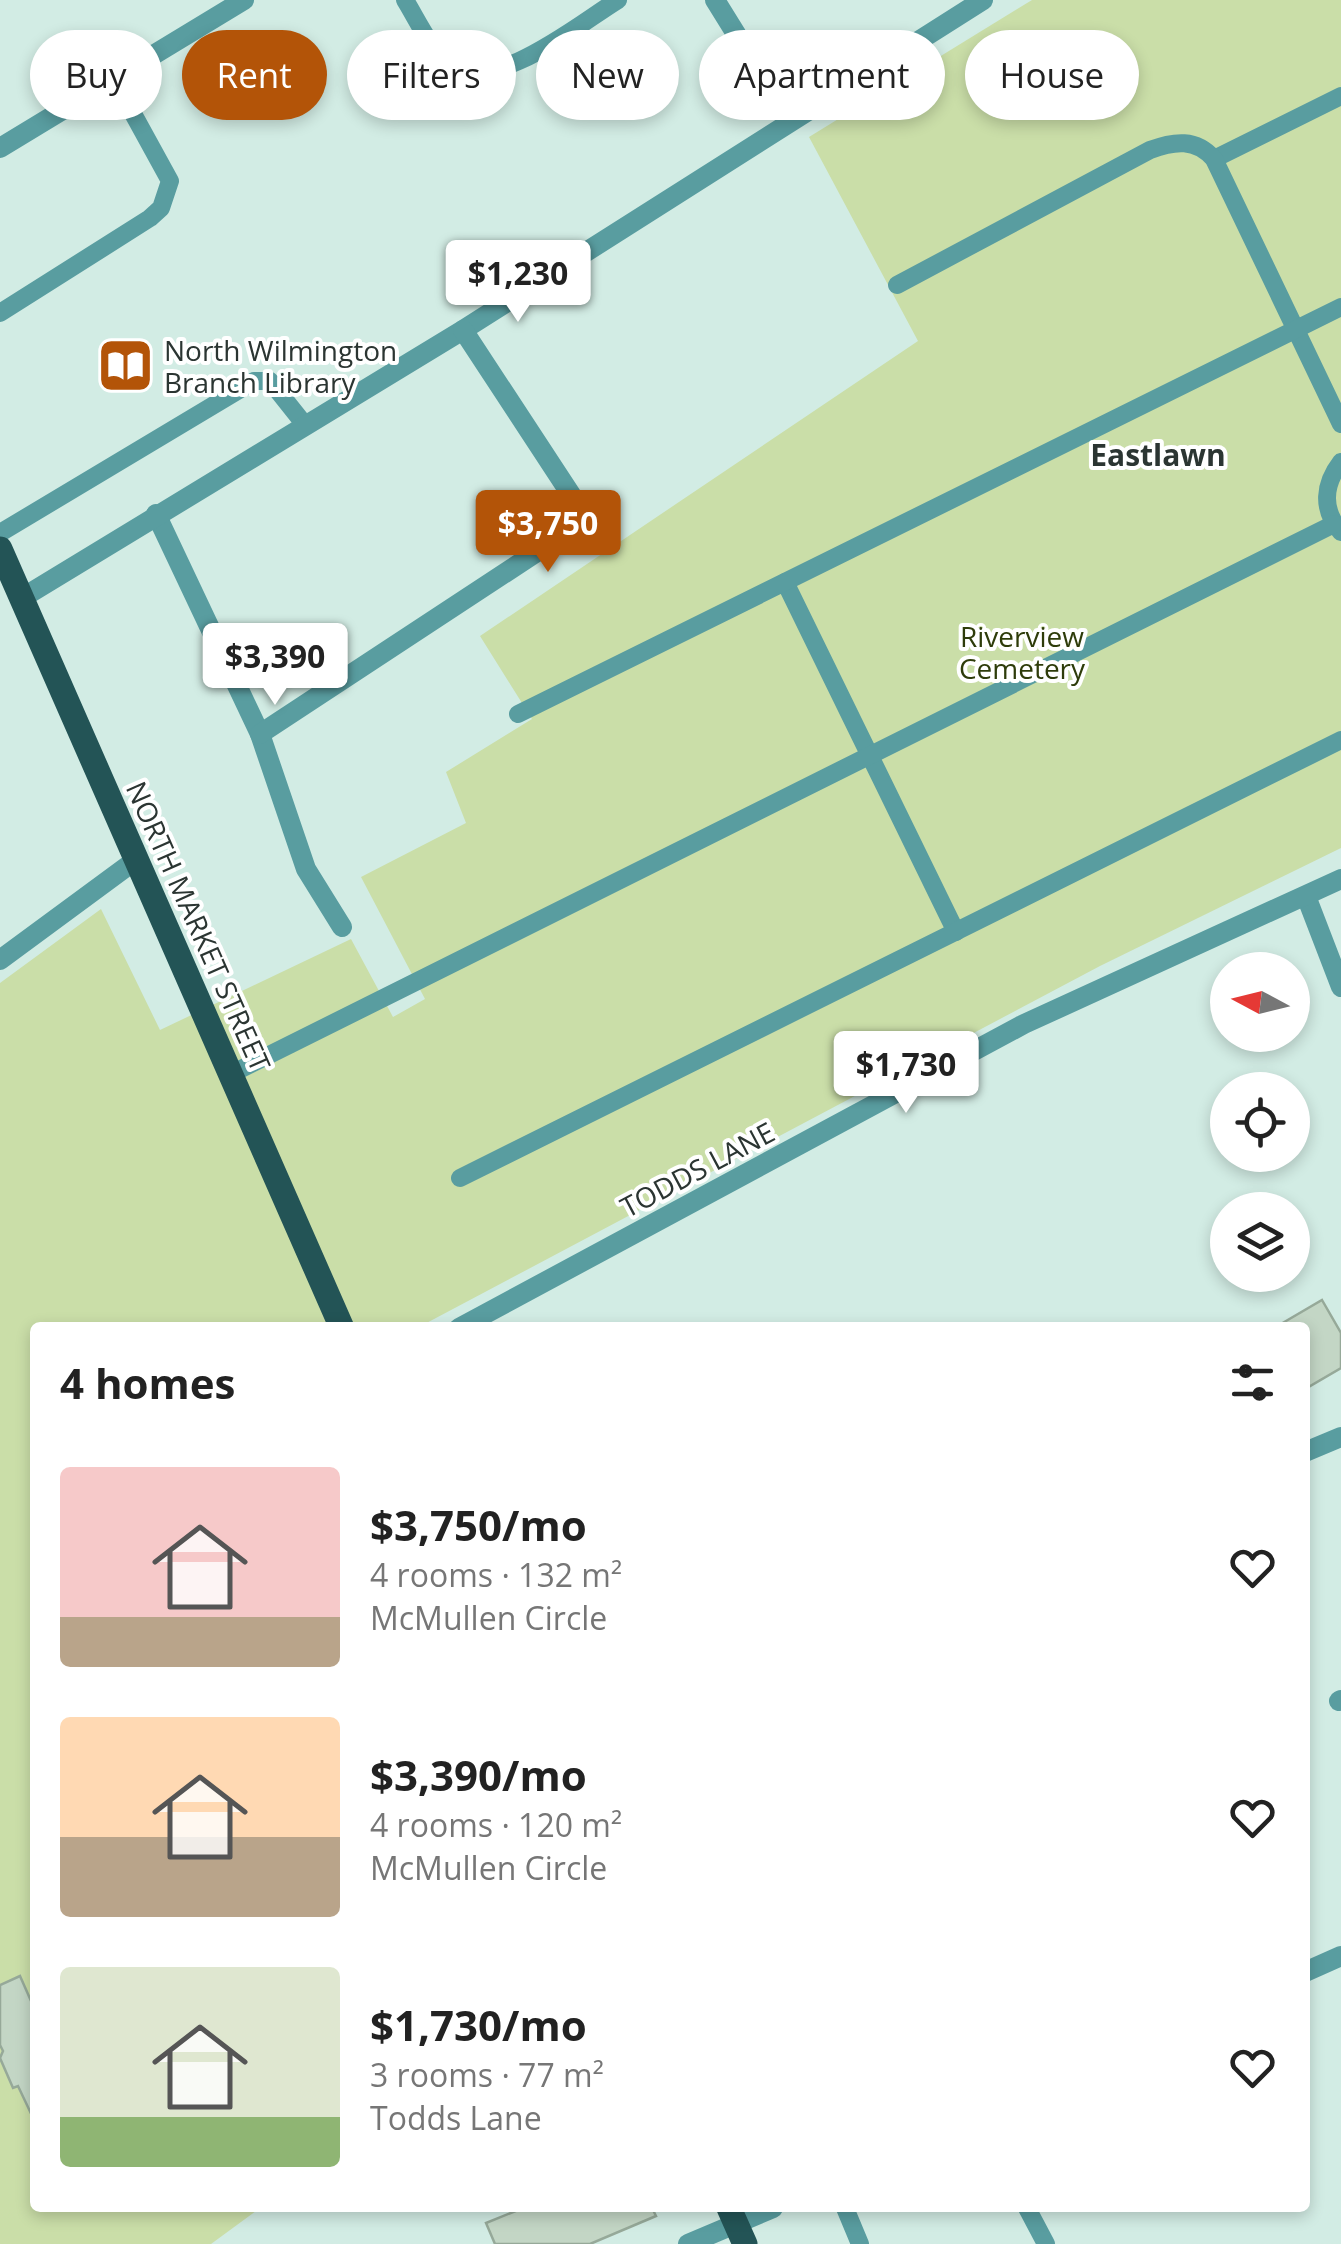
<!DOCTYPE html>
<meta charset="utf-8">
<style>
:root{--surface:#fff;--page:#f6f6f6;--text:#222;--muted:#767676;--accent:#b35408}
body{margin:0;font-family:"Open Sans",sans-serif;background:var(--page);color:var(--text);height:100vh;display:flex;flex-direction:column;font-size:38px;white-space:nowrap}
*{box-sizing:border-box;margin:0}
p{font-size:32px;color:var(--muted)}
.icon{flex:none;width:55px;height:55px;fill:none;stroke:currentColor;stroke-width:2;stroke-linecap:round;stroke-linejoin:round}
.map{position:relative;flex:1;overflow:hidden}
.details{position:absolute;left:30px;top:1322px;width:1280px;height:890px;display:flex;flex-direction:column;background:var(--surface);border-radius:10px;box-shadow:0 5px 15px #0003}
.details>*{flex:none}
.banner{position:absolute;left:30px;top:30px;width:1282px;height:90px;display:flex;gap:20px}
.needle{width:65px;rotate:277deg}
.tools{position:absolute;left:1210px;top:952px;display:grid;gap:20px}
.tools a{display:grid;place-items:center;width:100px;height:100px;border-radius:50%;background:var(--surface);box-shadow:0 5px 15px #0003;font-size:50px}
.price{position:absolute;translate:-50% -85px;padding:0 22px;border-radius:10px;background:#fff;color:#222;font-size:32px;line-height:65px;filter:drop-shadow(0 2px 5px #0008)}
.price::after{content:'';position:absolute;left:50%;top:60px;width:30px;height:22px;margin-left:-15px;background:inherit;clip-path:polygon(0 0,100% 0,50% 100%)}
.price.selected{background:var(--accent);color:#fff}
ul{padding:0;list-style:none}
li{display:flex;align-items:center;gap:30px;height:250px;padding:0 30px}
li span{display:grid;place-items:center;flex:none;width:280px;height:200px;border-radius:10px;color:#555}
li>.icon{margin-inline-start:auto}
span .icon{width:120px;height:120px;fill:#fffc;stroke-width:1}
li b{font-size:42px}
h2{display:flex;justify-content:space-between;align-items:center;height:120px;padding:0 30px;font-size:42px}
.pill{padding:0 35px;border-radius:45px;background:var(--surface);box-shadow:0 5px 15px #0003;font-size:35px;line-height:90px}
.pill.selected{background:var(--accent);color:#fff}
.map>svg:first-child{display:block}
</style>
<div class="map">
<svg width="1341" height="2244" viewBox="0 0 1341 2244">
<rect width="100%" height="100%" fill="#d2ece4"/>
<path fill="#cadea8" d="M1032,0H1341V848L1100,966L419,1327L35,1328V2208H260L211,2244H0V983L101,909L160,1030L351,939L393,1017L425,999L361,877L466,823L446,772L532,719L480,636L918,341L809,137Z"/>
<g fill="#c3d6c5" stroke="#96a999" stroke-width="2.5">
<path d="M1322,1300L1341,1333V1368L1305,1389V1328H1274Z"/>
<path d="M20,1976L35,2010V2122L18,2086L13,2088L0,2058L3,2051L0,2045V1985Z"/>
<path d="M523,2208H652L656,2216L590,2244H495L486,2223Z"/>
</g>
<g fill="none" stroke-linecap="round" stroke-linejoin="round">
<g stroke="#599da0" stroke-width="18">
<path d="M405,0C418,21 430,49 450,64C493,96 580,23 618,0"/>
<path d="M1214,159L1341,96"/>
<path d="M897,285L1150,150C1174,141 1196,138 1214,159L1341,424"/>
<path d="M0,313L150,218L161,208L170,181L114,79"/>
<path d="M1341,462C1324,484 1321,509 1341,532"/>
<path d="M0,533L254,381H270L305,425"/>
<path d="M785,582L956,932"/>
<path d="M518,714L1341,307"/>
<path d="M231,1074L1334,524"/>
<path d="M460,1178L1341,740"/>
<path d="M845,2208L860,2244"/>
<path d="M1027,2208L1046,2244"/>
</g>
<g stroke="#599da0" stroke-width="20">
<path d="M715,0L790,121"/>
<path d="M0,148L244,0"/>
<path d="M156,514L260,734L306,869L342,927"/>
<path d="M22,598L463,330L983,0"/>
<path d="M260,734L587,519L463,330"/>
<path d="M1306,896L1341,987"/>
<path d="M0,960L137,859"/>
<path d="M459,1328L1024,1024L1341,879"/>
<path d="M1305,1452L1341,1437"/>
<path d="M1339,1701L1341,1700"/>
<path d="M1305,1972L1341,1956"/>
<path d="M688,2244L773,2208"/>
</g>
<g stroke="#235456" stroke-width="25">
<path d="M0,549L342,1328"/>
<path d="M729,2208L745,2244"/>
</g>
</g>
<defs>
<symbol id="library-square" viewBox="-11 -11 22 22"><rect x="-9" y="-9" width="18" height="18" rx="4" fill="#b35408" stroke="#fff"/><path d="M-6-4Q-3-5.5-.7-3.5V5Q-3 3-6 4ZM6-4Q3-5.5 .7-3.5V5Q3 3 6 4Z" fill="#fff"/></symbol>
</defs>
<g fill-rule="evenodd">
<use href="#library-square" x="94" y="334" width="63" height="63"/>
</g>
<g text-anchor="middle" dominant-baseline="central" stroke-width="8" stroke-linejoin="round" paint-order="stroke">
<g font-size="28" fill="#2b3532" stroke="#fff" text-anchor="start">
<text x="164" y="350">North Wilmington<tspan x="164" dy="32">Branch Library</tspan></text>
</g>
<g font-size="28" fill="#2e3c0a" stroke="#fff">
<text x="1022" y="636">Riverview<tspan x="1022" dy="32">Cemetery</tspan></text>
</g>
<g font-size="28" fill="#2b3532" stroke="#fff">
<text transform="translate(199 926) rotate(66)">NORTH MARKET STREET</text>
<text transform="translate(697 1169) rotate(-28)">TODDS LANE</text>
</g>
<g font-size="30" font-weight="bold" fill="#2b3532" stroke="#fff">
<text x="1158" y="454">Eastlawn</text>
</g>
</g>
</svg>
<div class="tools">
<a><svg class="needle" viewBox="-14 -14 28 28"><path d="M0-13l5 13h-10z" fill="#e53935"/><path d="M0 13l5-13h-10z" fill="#767676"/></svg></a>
<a><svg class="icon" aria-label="locate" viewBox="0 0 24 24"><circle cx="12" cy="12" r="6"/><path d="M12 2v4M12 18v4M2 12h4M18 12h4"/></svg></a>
<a><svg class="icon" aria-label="layers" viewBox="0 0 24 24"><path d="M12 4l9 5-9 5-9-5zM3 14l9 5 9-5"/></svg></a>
</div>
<b class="price" style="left:518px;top:325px">$1,230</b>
<b class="price selected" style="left:548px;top:575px">$3,750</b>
<b class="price" style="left:275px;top:708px">$3,390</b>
<b class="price" style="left:906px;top:1116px">$1,730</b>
<div class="banner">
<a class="pill">Buy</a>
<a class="pill selected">Rent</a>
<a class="pill">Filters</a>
<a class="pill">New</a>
<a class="pill">Apartment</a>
<a class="pill">House</a>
</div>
<section class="details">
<h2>4 homes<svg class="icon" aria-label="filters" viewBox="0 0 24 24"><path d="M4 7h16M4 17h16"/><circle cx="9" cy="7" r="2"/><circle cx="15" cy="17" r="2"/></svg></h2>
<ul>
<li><span style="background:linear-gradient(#f6c9c9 75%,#b9a48a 0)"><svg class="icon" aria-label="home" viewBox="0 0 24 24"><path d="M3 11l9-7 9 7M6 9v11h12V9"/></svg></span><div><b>$3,750/mo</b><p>4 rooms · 132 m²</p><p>McMullen Circle</p></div><svg class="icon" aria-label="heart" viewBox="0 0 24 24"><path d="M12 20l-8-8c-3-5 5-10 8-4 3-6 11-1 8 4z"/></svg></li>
<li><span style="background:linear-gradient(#ffd9b3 60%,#b9a48a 0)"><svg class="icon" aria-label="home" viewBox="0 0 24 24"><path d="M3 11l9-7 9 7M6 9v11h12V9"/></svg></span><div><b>$3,390/mo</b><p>4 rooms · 120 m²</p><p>McMullen Circle</p></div><svg class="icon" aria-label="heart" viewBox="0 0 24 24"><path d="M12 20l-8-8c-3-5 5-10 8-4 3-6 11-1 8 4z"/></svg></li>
<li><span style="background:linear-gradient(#dfe7d0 75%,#8fb573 0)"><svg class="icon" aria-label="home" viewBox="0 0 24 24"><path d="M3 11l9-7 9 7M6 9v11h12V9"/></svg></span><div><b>$1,730/mo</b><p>3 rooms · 77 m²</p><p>Todds Lane</p></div><svg class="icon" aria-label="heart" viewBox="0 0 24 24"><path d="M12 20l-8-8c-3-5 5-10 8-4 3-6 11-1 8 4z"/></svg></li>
</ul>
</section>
</div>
